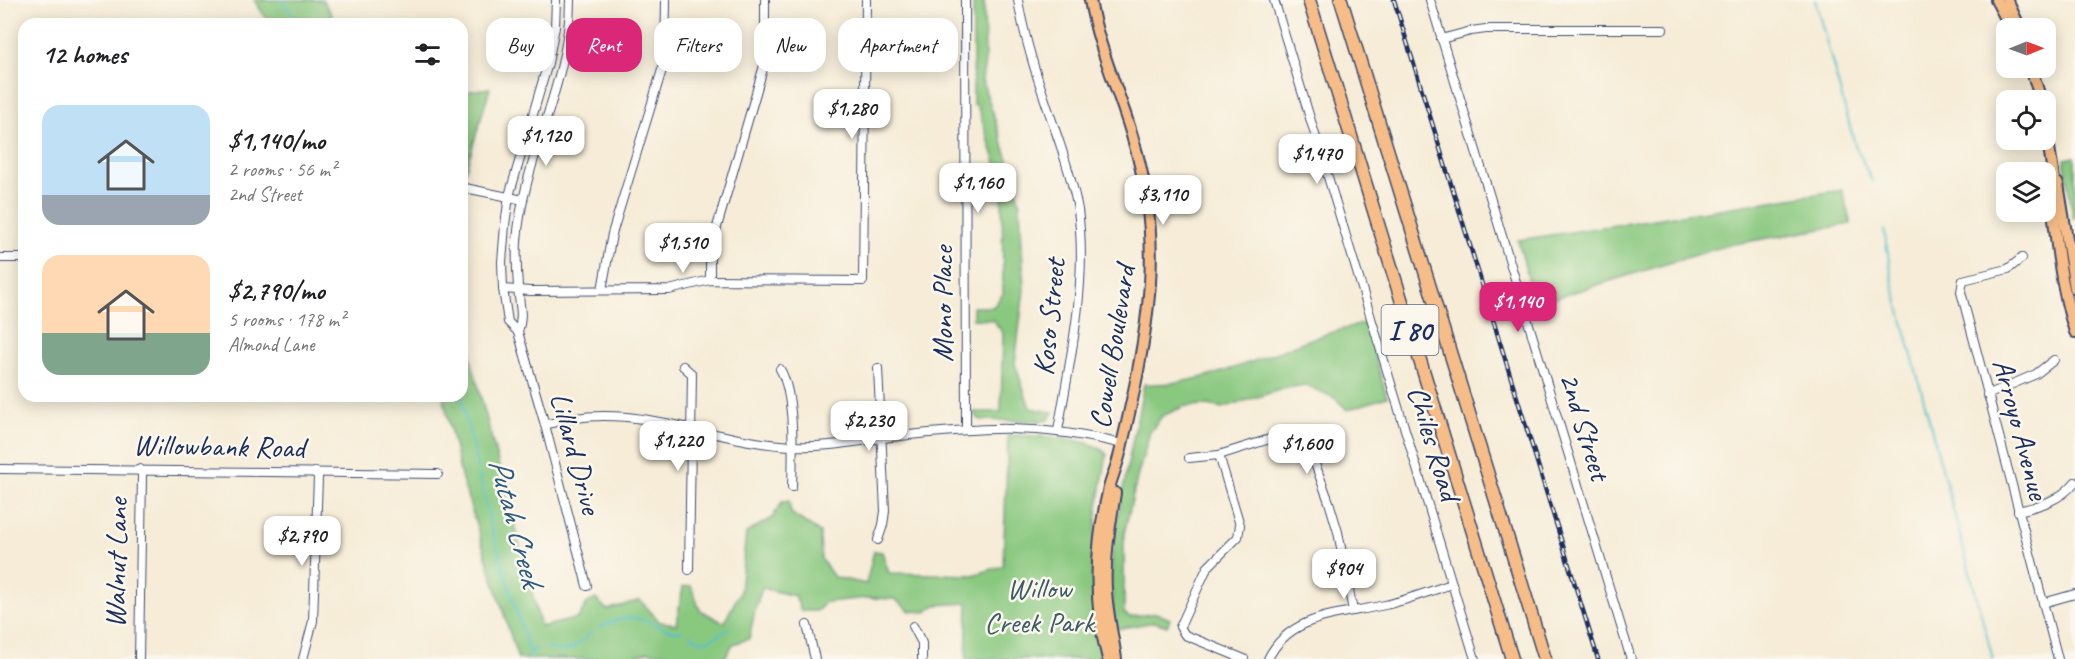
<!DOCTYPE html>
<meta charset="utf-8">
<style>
:root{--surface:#fff;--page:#f2f2f2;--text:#202124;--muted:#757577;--accent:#db2777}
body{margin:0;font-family:Caveat,sans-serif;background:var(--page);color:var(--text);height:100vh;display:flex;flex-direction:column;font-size:22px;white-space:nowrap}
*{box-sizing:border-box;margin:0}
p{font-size:20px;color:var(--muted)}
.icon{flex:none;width:33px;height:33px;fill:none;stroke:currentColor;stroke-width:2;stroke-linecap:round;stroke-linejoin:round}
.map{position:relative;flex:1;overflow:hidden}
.panel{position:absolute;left:18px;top:18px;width:450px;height:384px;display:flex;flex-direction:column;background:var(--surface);border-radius:18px;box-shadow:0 3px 15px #0003}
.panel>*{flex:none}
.banner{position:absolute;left:486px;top:18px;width:570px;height:54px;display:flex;gap:12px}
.needle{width:39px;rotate:89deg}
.controls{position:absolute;left:1996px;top:18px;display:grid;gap:12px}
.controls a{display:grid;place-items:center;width:60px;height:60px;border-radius:12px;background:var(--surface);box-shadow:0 3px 15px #0003;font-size:30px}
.price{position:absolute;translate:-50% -51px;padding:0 14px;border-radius:12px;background:#fff;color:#222;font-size:20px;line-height:39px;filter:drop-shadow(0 2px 3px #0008)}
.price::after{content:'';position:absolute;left:50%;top:36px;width:18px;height:14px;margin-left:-9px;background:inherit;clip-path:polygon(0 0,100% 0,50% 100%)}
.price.active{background:var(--accent);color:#fff}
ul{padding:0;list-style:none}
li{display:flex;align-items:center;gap:18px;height:150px;padding:0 24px}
li span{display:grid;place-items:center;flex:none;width:168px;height:120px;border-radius:18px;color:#555}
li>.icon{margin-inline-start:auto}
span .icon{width:72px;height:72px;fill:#fffc;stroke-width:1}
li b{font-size:26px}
h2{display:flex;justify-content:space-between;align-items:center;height:72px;padding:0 24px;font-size:26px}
.tag{padding:0 21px;border-radius:18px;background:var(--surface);box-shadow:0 3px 15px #0003;font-size:21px;line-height:54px}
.tag.active{background:var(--accent);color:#fff}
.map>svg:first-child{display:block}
</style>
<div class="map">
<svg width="2075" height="659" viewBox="0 0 2075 659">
<rect width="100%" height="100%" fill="#fbf7ec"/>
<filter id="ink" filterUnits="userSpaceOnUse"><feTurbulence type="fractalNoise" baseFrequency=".0167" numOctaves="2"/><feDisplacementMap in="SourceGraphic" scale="12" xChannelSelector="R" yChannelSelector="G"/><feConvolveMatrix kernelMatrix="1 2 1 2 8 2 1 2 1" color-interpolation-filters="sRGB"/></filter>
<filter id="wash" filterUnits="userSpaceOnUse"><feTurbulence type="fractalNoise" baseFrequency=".008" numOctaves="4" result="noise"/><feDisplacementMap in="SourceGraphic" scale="24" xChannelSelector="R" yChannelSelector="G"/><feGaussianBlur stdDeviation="1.35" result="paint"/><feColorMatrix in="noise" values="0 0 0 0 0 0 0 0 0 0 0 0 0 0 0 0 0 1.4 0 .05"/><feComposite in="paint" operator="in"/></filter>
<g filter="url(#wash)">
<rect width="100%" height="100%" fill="#f6ecd7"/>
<g fill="#89c87f" stroke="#527c6e" stroke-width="1.5">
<path d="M254,0H323L337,24H270Z"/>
<path d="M973,0H984L985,61L982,80L1011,169L1020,204L1024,289L1015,364L1030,408L1053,412L1048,420L1042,421L983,420L977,418L973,412H1001L1003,333L993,320L973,319V307H993L1003,294L1002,181L977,105H973Z"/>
<path d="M490,88L462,182V92Z"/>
<path d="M2075,157V218H2073L2064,159Z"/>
<path d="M1842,190L1851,224L1728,245L1535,304L1518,240Z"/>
<path d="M462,300L471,338L466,340L541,627L578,618L587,603L596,599L607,610L640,600L660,622L676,624L683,587L691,586L700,610L724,623L740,592L746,533L772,518L782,502L789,501L791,513L820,533L821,559L834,577L866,584L874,551L882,552L889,573L973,575L1003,566L1008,435C1029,436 1096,436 1107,455L1098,505L1092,563L1094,613L1102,659H966L968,603L935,605L926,612L910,611L895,599L869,598L826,602L817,611H801L795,596L762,588L755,610L749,639L733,644L724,659H690L685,656L648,652L626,659H518L461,476L443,396H462Z"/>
<path d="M1365,323L1387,397L1347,410L1335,398L1305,385L1286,388L1222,408L1208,405L1185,406L1162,416L1150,432L1137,478L1124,534V613L1130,617L1156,613L1170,619L1167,626L1155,622L1117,629C1104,578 1115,528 1125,479C1131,447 1138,416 1144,384C1197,387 1258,359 1308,340C1326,333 1346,329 1365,323Z"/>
</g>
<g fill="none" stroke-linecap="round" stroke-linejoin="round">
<g stroke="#54c1cb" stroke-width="2">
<path d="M282,0L299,24"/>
<path d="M1815,0L1855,145L1872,181"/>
<path d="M1884,230L1892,279L1899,307L1993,659"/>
<path d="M461,396L491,527L531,659"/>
<path d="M599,628C612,621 625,616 640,619C654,621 665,633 681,631"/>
<path d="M690,634C704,648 715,637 729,628"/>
<path d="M547,648C570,655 576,648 591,632"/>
<path d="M529,652L537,649"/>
</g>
</g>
</g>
<g filter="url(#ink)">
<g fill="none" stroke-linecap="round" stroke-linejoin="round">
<defs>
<g id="minor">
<path d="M556,0L555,27L548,63L509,196L505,225L502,262L503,289L508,322L518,332L545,425L587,586"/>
<path d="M965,0L966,429"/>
<path d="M1018,0C1026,49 1044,97 1060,144C1067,166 1074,187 1078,210C1088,284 1070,359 1058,431"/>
<path d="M1274,0L1475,659"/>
<path d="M1430,0L1631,659"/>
<path d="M1441,39L1471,31L1486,29H1663"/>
<path d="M465,188L523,200"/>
<path d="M0,258H24"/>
<path d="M2022,258L2008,269L1963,280L1961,292L2058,659"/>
<path d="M710,280V251L765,62V0"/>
<path d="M503,289L530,291L669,290L710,280L863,281L866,0"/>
<path d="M602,290L612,234L665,60L666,0"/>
<path d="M518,332C524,313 519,306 518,287C517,272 516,256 517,241C523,158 570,84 570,0"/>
<path d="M683,366L692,374L689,570"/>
<path d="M878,368L885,511L883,525L878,540"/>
<path d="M780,369C795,394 793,456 792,487"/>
<path d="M1987,395L2036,374L2054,360"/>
<path d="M545,425C629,397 708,442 792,446C825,448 859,441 891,437C974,428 1039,422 1122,444"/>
<path d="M1219,455L1240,525L1238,537L1207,568L1180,627L1185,635L1244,659"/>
<path d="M1189,458L1219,455L1292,432L1302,433L1306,439L1329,502L1338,532L1353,611"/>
<path d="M0,469L438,474"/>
<path d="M2018,511C2040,506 2061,500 2075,482"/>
<path d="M2043,603L2075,594"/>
<path d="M807,625L815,659"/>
<path d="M913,626L922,643V659"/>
<path d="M139,659L142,475L140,469"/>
<path d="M303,659L313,621L318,477L315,472"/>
<path d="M1268,659C1290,613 1342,615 1385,605C1407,600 1430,591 1452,584"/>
</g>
<g id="major">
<path d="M1090,0C1098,48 1120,93 1133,139C1147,185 1153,235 1150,283C1146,340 1133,398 1120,453C1117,466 1111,479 1108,492C1095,548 1093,604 1108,659"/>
<path d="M1996,0L2011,28"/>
<path d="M2007,0L2020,28"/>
<path d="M2031,68L2041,100"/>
<path d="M2046,127L2054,180L2051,185C2055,235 2060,284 2075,332"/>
<path d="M2054,180L2058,184L2075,288"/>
<path d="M1115,493C1110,525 1104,557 1106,590C1107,613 1113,636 1116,659"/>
</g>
<g id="highway">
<path d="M1309,0L1512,659"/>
<path d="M1341,0L1545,659"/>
</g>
</defs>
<use href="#minor" stroke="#3c4b70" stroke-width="10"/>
<use href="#major" stroke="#3c4b70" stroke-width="14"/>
<use href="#highway" stroke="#3c4b70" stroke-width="15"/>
<use href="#minor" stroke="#fff" stroke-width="8"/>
<use href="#major" stroke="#f7bd88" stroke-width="10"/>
<use href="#highway" stroke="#f7bd88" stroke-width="12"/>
<defs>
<path id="rail" d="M1394,0L1598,659"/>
</defs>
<use href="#rail" stroke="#1b2f5e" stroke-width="4.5"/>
<use href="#rail" stroke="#fbf7ec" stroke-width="2" stroke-dasharray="7" stroke-linecap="butt"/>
</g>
</g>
<g text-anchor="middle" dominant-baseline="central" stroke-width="5" stroke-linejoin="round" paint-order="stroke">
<rect fill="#fbf7ec" stroke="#5e6b89" stroke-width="1.5" x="1381.5" y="305" width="57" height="50" rx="4.5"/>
<g font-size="28" font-weight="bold" fill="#1b2f5e">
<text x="1410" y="330">I 80</text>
</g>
<g font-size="30" fill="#1b2f5e" stroke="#fbf7ec">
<text transform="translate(942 304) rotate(-90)">Mono Place</text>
<text transform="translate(1049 317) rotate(-84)">Koso Street</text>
<text transform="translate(1112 347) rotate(-81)">Cowell Boulevard</text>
<text transform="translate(1585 426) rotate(73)">2nd Street</text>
<text transform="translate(2021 429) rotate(75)">Arroyo Avenue</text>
<text transform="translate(1434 443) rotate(73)">Chiles Road</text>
<text transform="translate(219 446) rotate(1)">Willowbank Road</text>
<text transform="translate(576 453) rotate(75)">Lillard Drive</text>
<text transform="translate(116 563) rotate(-89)">Walnut Lane</text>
</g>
<g font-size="30" fill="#3c5d68" stroke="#fbf7ec">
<text x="1039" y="588">Willow<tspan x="1039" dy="34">Creek Park</tspan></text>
</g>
<g font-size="32" font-style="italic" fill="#2c5b7f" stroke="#fbf7ec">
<text transform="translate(516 522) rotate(75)">Putah Creek</text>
</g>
</g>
</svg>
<div class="controls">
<a><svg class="needle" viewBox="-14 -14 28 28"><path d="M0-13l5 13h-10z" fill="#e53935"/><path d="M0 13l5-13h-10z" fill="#757577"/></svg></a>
<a><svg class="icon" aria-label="locate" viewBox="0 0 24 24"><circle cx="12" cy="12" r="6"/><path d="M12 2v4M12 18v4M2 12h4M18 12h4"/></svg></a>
<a><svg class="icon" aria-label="layers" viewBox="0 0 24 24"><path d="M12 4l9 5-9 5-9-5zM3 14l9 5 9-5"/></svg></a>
</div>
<b class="price" style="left:852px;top:140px">$1,280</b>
<b class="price" style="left:546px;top:167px">$1,120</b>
<b class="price" style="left:1317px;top:185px">$1,470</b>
<b class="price" style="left:978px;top:214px">$1,160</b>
<b class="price" style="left:1163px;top:226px">$3,110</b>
<b class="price" style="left:683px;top:274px">$1,510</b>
<b class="price active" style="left:1518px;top:333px">$1,140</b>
<b class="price" style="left:869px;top:452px">$2,230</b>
<b class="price" style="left:678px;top:472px">$1,220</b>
<b class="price" style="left:1307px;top:475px">$1,600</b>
<b class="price" style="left:302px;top:567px">$2,790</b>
<b class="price" style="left:1344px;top:600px">$904</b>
<div class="banner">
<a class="tag">Buy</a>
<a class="tag active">Rent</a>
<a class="tag">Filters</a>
<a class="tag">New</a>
<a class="tag">Apartment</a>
</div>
<section class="panel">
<h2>12 homes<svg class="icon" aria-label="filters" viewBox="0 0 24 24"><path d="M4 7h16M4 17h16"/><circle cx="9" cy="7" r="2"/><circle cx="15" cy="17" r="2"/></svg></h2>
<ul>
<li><span style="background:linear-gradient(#bfe0f5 75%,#9aa5b1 0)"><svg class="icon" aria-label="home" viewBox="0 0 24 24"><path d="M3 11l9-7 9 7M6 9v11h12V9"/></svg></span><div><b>$1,140/mo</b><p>2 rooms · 56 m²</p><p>2nd Street</p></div></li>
<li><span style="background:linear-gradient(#ffd9b3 65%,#7fa58c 0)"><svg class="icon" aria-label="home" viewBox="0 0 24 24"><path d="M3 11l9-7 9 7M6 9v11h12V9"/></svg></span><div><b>$2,790/mo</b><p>5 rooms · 178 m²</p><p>Almond Lane</p></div></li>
</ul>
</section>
</div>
